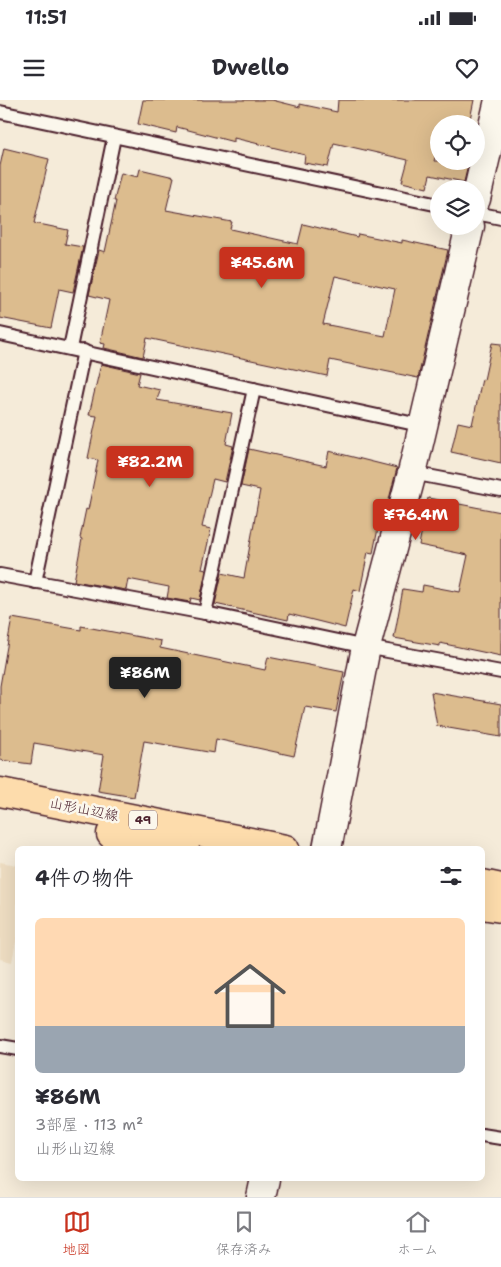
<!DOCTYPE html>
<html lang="ja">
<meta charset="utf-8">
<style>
:root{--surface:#fff;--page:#f7f7f7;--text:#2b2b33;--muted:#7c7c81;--line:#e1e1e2;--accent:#c8321e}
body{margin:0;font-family:"Shantell Sans","Klee One",sans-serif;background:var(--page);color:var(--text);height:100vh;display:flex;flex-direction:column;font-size:19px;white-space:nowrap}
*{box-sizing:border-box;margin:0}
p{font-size:16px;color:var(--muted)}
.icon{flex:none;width:28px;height:28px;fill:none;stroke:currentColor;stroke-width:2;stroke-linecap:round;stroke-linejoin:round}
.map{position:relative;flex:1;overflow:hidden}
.sheet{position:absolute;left:15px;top:746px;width:470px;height:335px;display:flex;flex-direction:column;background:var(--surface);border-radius:8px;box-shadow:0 5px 20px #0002}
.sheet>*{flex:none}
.buttons{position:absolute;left:430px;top:15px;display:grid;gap:10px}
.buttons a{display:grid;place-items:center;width:55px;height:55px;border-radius:50%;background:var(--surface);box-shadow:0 5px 20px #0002;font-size:25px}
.price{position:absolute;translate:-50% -42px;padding:0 11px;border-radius:5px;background:var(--accent);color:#fff;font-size:16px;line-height:32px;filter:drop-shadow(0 1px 2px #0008)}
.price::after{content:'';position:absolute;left:50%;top:30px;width:15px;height:11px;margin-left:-8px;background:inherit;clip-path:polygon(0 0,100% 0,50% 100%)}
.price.active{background:#222;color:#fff}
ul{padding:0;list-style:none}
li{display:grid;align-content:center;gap:10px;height:265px;padding:0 20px}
li span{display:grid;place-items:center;height:155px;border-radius:8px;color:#555}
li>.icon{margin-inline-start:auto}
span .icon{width:90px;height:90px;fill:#fffc;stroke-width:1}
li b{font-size:21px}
h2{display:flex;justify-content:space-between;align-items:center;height:60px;padding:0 20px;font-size:21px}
.status{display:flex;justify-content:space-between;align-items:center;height:35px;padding:0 25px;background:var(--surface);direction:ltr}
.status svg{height:14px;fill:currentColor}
header{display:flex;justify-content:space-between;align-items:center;height:65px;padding:0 20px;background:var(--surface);font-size:22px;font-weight:700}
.dock{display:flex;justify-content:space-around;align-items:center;height:70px;border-top:1px solid var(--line);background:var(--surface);font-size:14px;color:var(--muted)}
.dock a{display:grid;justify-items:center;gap:2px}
.dock .active{color:var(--accent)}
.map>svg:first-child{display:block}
</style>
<div class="status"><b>11:51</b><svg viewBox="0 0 49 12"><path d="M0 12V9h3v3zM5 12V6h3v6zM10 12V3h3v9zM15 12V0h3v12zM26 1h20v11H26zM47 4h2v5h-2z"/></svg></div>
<header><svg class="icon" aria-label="menu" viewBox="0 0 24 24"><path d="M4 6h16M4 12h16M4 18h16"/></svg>Dwello<svg class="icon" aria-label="heart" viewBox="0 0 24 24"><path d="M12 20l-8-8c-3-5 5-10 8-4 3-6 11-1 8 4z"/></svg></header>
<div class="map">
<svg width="501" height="1097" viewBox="0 0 501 1097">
<rect width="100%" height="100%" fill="#f5ebd9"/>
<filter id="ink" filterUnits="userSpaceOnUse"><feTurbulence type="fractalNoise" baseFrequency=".02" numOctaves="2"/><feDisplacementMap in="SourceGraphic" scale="10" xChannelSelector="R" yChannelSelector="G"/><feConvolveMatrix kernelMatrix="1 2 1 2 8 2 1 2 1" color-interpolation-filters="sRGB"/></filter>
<g filter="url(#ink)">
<path fill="#eeddc2" d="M0,762L17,765V836L12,862L0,859Z"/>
<g fill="#dcbc8e" stroke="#4a1f2b" fill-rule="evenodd">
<path d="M143,0H272L300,7V4L337,12L338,0H474L469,24H439V43L434,61H469L464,82L430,75L427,88L402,82L408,60L334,43L328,67L304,63L305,55L234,38V42L177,27L176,33L138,24Z"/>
<path d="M4,48L49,59L34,123L68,130L65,144L83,147L73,192L59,189L51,228L0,218V66Z"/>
<path d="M140,69L174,77L166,110L232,122L230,129L298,144L303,124L357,137L358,134L402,143V140L448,150L418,278L330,260L327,276L147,238L143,257L104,248L105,244L100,243L109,200L89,195L99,150L105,152L116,101H114L121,73L138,77ZM335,176L395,189L385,236L323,224Z"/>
<path d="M492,243L501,244V363L451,352L458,322L472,325L482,279L484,280Z"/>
<path d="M101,264L140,273L137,285L160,290L157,300L232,313L226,344L233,346L225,382L213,379L202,427L211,429L202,469L206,470L200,500L191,498L190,502L167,498L169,487L128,479L126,490L74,481L82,439L80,438L86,409L88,410L98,360L88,358L97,316L89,315Z"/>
<path d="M249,349L326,366L329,351L397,368L385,415L381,414L373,453L368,452L360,491L354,489L345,528L289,514L288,520L215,504L222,473L244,478L260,390L241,386Z"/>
<path d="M428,398L501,412V556L440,543V546L394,538L403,489L422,492L423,485L460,492L468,455L419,445Z"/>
<path d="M12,518L81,530V526L161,541L160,548L265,570L268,557L344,572L336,612L305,607L294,656L216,639L214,653L144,641L134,697L98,691L104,655L34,643L31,664L0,660V586Z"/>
<path d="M431,592L501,604V637L437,626Z"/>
</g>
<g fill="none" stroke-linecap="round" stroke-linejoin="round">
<defs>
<g id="service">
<path d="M0,12L439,105"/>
<path d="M476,113L501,118"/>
<path d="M0,234L424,326"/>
<path d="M70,248L114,37"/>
<path d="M412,373L501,390"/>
<path d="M0,475L205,513L366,547L501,572"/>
<path d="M35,482L84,251"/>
<path d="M205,513L254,289"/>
<path d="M0,946L18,949"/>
<path d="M482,1035L501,1038"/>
</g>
<g id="tertiary">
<path d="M476,99L499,0"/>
<path d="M327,749L366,547L412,373L470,126"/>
<path d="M261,1097L265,1079"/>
</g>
<g id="primary">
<path d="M0,692L285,749"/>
<path d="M111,734L185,749"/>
<path d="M482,784L501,788"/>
<path d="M482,805L501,808"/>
</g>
</defs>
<use href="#service" stroke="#4a1f2b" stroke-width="16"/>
<use href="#tertiary" stroke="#4a1f2b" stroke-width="31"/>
<use href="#primary" stroke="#4a1f2b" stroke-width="31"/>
<use href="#service" stroke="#fbf7ec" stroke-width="12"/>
<use href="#tertiary" stroke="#fbf7ec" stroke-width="28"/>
<use href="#primary" stroke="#fddcac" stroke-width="28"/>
</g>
</g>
<g text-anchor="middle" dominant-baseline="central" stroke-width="5" stroke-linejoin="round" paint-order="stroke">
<rect fill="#fbf7ec" stroke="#7f6065" stroke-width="1" x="129" y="710.5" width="28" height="19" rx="4"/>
<g font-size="12" font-weight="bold" fill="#4a1f2b">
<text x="143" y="720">49</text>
</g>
<g font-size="14" fill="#4a1f2b" stroke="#fbf7ec">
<text transform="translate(84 709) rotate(11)">山形山辺線</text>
</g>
</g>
</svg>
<div class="buttons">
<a><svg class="icon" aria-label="locate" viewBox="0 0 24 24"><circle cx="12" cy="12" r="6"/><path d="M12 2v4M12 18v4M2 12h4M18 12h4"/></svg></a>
<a><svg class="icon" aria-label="layers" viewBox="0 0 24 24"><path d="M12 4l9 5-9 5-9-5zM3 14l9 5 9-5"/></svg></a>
</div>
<b class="price" style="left:262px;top:189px">¥45.6M</b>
<b class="price" style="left:150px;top:388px">¥82.2M</b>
<b class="price" style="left:416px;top:441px">¥76.4M</b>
<b class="price active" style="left:145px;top:599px">¥86M</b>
<section class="sheet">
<h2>4件の物件<svg class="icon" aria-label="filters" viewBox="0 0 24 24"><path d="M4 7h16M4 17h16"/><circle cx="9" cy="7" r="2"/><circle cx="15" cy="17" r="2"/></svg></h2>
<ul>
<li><span style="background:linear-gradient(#ffd9b3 70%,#9aa5b1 0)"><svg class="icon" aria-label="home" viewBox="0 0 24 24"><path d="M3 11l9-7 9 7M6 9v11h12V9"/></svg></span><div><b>¥86M</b><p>3部屋 · 113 m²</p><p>山形山辺線</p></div></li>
</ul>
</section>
</div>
<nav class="dock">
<a class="active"><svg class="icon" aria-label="map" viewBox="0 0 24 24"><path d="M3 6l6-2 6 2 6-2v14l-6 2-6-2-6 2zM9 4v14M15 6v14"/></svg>地図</a>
<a><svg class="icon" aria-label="saved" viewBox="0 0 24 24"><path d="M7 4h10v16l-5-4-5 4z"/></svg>保存済み</a>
<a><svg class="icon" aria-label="home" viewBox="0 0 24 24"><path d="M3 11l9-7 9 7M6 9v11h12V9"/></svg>ホーム</a>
</nav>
